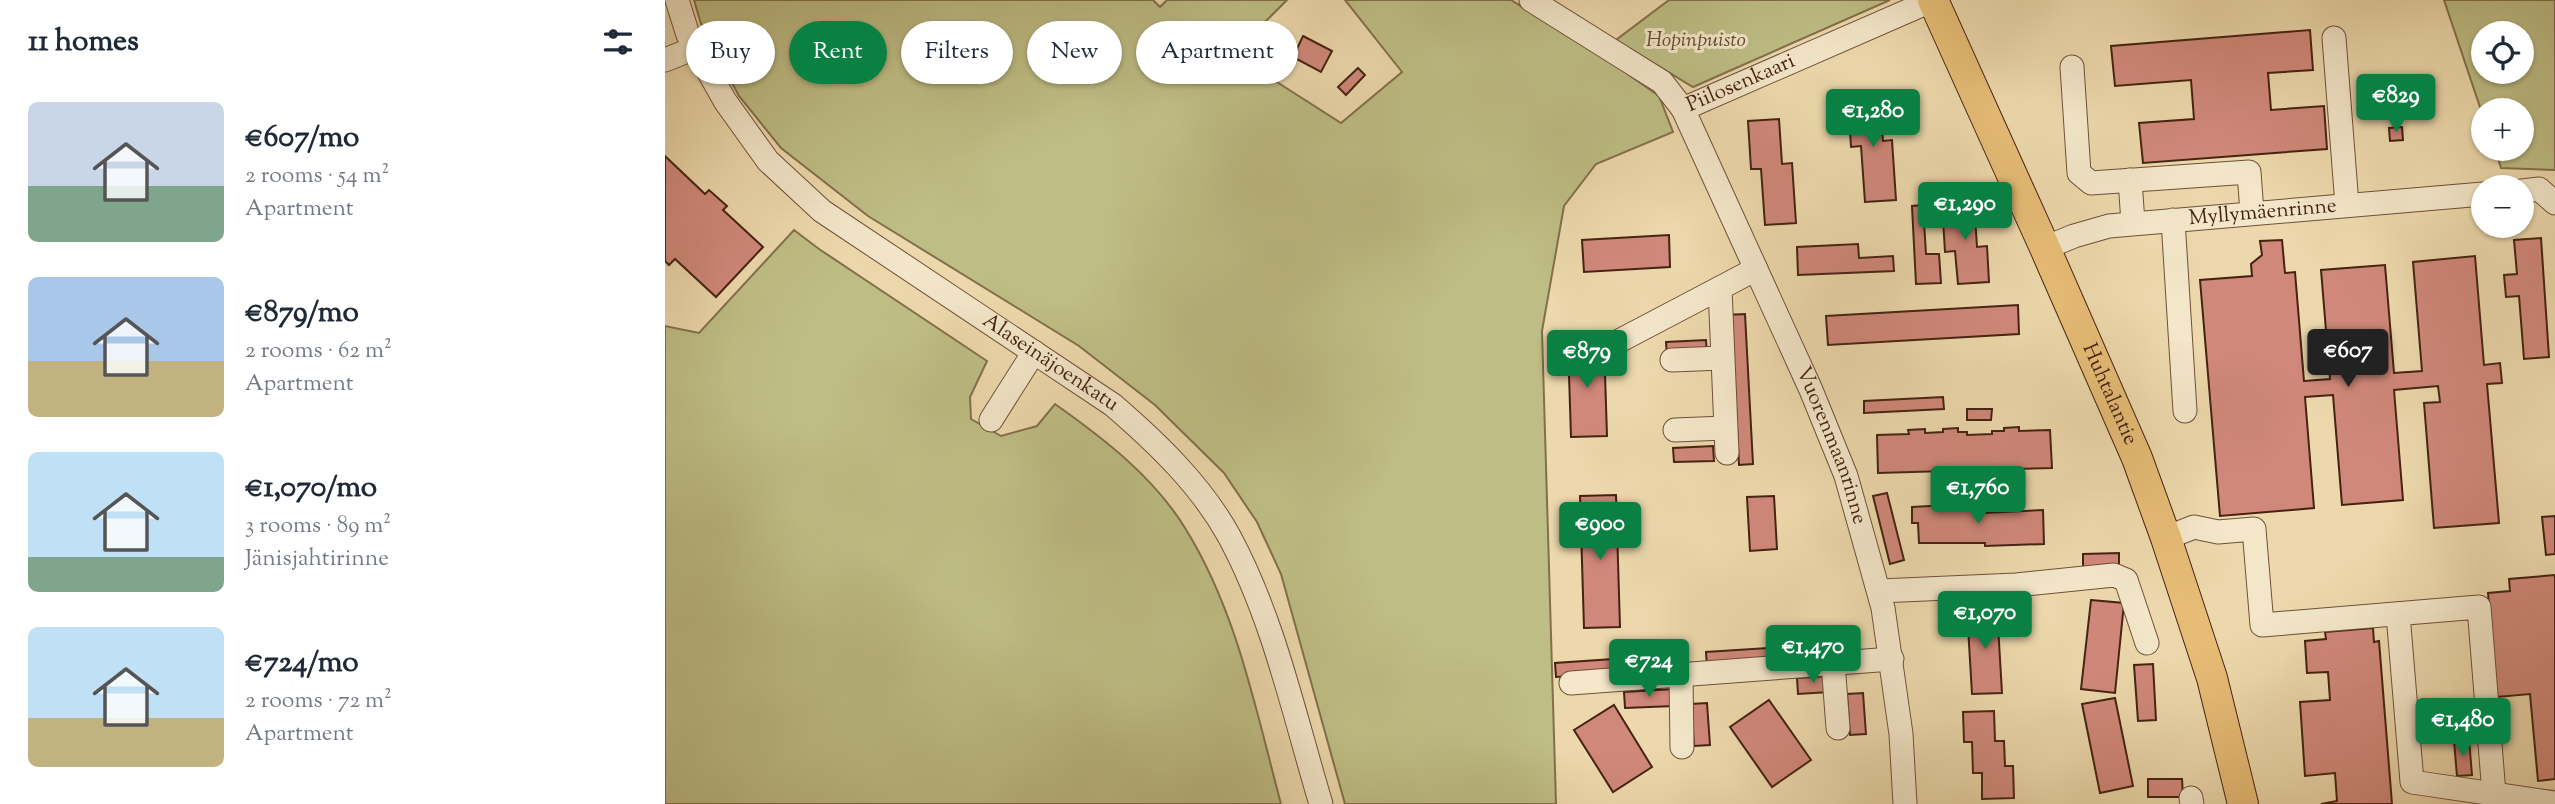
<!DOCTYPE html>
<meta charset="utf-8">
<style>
:root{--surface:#fff;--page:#f2f2f3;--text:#1f2937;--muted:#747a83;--accent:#0b8043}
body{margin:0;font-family:"Sorts Mill Goudy",serif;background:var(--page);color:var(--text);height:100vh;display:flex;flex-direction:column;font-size:26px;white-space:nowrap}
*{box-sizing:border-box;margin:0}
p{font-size:23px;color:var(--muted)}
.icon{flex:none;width:38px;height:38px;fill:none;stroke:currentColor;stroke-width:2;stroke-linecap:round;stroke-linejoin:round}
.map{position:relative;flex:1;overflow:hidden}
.drawer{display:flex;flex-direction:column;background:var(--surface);width:665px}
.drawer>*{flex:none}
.banner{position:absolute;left:21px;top:21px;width:665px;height:63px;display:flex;gap:14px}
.controls{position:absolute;left:1806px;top:21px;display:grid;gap:14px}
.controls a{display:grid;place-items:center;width:63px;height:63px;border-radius:50%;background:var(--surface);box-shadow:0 2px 5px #0004;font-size:35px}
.price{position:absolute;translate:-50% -60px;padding:0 16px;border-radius:7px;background:var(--accent);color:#fff;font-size:23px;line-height:46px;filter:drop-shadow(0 2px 4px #0008)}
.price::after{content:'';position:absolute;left:50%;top:42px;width:21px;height:16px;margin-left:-10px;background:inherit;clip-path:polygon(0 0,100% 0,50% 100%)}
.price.current{background:#222;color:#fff}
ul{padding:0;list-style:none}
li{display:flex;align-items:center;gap:21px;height:175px;padding:0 28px}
li span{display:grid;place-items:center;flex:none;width:196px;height:140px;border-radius:10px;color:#555}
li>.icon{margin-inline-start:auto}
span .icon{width:84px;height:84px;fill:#fffc;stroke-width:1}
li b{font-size:30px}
h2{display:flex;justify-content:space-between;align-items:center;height:84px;padding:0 28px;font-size:30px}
.chip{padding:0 24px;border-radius:32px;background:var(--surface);box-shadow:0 2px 5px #0004;font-size:24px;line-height:63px}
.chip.current{background:var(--accent);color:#fff}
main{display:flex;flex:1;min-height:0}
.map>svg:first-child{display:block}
</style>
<main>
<section class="drawer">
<h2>11 homes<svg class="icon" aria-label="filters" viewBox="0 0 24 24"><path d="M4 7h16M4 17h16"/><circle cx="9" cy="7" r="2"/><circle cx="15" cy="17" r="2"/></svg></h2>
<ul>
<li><span style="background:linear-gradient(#c9d6e8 60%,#7fa58c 0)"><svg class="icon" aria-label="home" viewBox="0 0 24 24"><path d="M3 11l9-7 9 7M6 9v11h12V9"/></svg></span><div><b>€607/mo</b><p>2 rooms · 54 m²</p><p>Apartment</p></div></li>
<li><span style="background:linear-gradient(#a9c7e8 60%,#c2b280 0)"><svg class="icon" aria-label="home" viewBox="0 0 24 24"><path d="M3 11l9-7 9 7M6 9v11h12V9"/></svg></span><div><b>€879/mo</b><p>2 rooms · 62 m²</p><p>Apartment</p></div></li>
<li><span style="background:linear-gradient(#bfe0f5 75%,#7fa58c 0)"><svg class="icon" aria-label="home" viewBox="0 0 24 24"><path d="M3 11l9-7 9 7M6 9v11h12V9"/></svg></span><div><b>€1,070/mo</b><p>3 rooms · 89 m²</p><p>Jänisjahtirinne</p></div></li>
<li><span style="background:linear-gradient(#bfe0f5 65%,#c2b280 0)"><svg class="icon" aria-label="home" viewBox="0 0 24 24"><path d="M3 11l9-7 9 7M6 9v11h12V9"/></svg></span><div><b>€724/mo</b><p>2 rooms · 72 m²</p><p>Apartment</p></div></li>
</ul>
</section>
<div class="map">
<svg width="1890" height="804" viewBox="0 0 1890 804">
<rect width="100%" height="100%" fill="#ecd8ac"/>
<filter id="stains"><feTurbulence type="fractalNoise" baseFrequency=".00286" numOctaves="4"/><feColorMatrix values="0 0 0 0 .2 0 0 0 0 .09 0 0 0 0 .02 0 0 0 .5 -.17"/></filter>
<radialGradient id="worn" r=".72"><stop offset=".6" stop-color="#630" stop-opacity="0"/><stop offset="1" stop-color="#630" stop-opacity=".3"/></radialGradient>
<g fill="#bebd85" stroke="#82704b" stroke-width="2" fill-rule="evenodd">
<path d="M29,0H488L495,7L502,0H622L568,54L676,123L737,72L680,0H846L937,56L994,96L1008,132L931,164L899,206L877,331L891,804H680L616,574L592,522L559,473L490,405L414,346L203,216L116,148L74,96L37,27Z"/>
<path d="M1004,0H1225L1028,87L951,40Z"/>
<path d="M1779,0H1890V170L1836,168L1830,149H1857V110H1818V116ZM1857,33V72H1818V33Z"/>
<path d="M129,230L154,249L322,361L305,397L306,419L336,436L372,426L390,404C438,438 489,477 520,528C572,611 591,711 616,804H0V326L34,333Z"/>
</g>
<g fill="#d0887a" stroke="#452311" stroke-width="2">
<path d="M1645,30L1648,70L1603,73L1606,110L1659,106L1662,149L1478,163L1474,123L1529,119L1526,80L1450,86L1446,46Z"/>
<path d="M638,36L667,51L656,72L628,57Z"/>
<path d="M693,68L700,75L681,95L673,87Z"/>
<path d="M1214,96L1218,141L1227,140L1231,200L1200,202L1196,146L1186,147L1183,98Z"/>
<path d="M1114,119L1117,164L1127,163L1131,223L1100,225L1096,169H1086L1083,121Z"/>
<path d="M1737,127L1738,140L1725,141L1724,128Z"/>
<path d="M0,156L40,194L44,190L62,206L58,210L98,247L51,297L10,259L4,265L0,261Z"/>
<path d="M1309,201L1312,247L1322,246L1324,282L1293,284L1290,251L1280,252L1277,203Z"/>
<path d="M1258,205L1261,254H1274L1276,283L1251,284L1247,206Z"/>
<path d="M1004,235L1005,267L919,272L917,240Z"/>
<path d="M1876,238L1884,357L1859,359L1854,296L1841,297L1839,275L1852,274L1849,240Z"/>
<path d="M1617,240L1620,273L1630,272L1639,381L1665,379L1656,270L1720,265L1729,373L1757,371L1748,262L1810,256L1819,365L1835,363L1837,383L1822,384L1834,523L1769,528L1759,403L1775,402L1773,386L1729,390L1738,500L1677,505L1668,395L1640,397L1649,508L1555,516L1535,280L1587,276L1586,264L1597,255L1595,241Z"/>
<path d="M1193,244L1194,258L1228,256L1229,271L1133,275L1132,247Z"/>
<path d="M1353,305L1354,334L1163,345L1161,316Z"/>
<path d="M1080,314L1088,464L1074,465L1067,327L1062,315Z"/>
<path d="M1041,340L1042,354L1002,356L1001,342Z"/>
<path d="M939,343L942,436L906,437L903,344Z"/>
<path d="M1278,397L1279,409L1199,413V401Z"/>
<path d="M1302,409H1327L1326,420H1302Z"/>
<path d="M1354,427V431L1385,430L1387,468L1213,473L1212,435L1244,434L1243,430L1260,429V433L1278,432V429L1293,428V432H1302V435L1327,434V431H1339V428Z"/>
<path d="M1048,446L1049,461L1009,462L1008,448Z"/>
<path d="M1222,493L1239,560L1225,564L1208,496Z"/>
<path d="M951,495L955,627L919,628L915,496Z"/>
<path d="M1109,496L1112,549L1085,551L1082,497Z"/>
<path d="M1284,505V510L1318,508V513L1378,510L1379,544L1320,546V543H1254L1253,523H1247V507Z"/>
<path d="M1890,516V554L1881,555L1877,517Z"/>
<path d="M1454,553V568L1418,569V554Z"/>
<path d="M1890,575V779L1873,781L1865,694L1832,697L1823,593L1845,591L1844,579Z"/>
<path d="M1426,600L1459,603L1450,693L1416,689Z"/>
<path d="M1332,608L1337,693L1307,694L1302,610Z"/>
<path d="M1708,628L1709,642L1714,641L1727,804H1656L1672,801L1670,773L1640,776L1635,702L1665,700L1663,672L1642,673L1640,641L1661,639L1660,632Z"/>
<path d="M1166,644L1167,659L1042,667L1041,652Z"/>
<path d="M1022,654L1023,669L891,677L890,663Z"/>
<path d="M1488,664L1491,720L1473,721L1469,665Z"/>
<path d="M1163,676L1164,692L1133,694L1132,678Z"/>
<path d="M1008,689L1009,706L960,708L959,692Z"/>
<path d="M1198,693L1201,734L1185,735L1182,694Z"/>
<path d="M1450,698L1468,786L1435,793L1417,704Z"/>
<path d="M1104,700L1146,760L1107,787L1065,727Z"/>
<path d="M1042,703L1045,745L1029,746L1026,704Z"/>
<path d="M949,705L987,767L948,792L909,730Z"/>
<path d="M1329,711L1330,741H1339L1340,766H1348L1349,798L1317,799V773H1308L1307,742H1299L1298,712Z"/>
<path d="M1804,739L1807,775L1792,776L1789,741Z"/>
<path d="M1483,779H1517L1518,797H1483Z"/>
</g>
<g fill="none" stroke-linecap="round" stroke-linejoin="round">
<defs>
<g id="minor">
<path id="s1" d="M12,0L23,35L60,101L103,161L157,211L448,405C492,443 536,485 564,536C609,619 629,715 656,804"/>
<path id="s2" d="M866,0L997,82L1018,109L1268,0"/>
<path d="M1669,38L1682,205"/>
<path d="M0,60L30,48"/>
<path d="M1407,67L1414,173L1426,183L1584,172L1587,213"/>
<path id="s3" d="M1018,109L1146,390L1181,476L1218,608L1236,734L1240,804"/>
<path d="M1465,180L1468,223"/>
<path d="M1857,191L1874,189L1890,203"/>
<path d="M1508,220L1520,411"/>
<path id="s4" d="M1380,248L1409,236L1444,226L1818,194"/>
<path d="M956,340L1055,288"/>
<path d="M1007,360L1057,358"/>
<path d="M326,420L369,352"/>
<path d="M1010,430L1060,428"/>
<path d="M1062,453L1055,288L1091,269"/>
<path d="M1501,538L1529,527L1553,532L1589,529L1597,625L1814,607L1829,794"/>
<path d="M1215,591L1351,585L1449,575L1461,580L1482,643"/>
<path d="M1733,614L1747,782L1890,803"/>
<path d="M1168,663L1173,728"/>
<path d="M1016,675L1017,747"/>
<path d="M906,683L1227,659"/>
<path d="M1526,798L1527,804"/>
</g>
<g id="major">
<path id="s5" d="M1268,0L1380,248L1472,458L1501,538L1547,678L1578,804"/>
</g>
</defs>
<use href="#minor" stroke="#6f5038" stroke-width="25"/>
<use href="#major" stroke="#452311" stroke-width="32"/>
<use href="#minor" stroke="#f3e6c9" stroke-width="23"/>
<use href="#major" stroke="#e6bc76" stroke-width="30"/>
</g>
<g text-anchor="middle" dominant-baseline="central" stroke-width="6" stroke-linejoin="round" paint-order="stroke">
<g font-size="21" font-style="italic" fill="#634a2e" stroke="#f3e6c9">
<text x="1031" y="41">Hopinpuisto</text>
</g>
<g font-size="21" fill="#452311" stroke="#f3e6c9">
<text stroke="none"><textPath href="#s2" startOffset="252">Piilosenkaari</textPath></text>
<text stroke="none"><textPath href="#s4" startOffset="222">Myllymäenrinne</textPath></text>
<text stroke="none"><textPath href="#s1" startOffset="534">Alaseinäjoenkatu</textPath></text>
<text stroke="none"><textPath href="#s5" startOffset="432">Huhtalantie</textPath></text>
<text stroke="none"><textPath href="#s3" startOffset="368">Vuorenmaanrinne</textPath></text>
</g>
</g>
<rect width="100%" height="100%" filter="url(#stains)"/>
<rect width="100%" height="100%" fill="url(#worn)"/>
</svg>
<div class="controls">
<a><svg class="icon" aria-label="locate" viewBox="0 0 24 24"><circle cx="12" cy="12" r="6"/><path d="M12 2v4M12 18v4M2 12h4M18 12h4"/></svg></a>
<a>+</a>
<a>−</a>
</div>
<b class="price" style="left:1731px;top:134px">€829</b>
<b class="price" style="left:1208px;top:149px">€1,280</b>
<b class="price" style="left:1300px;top:242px">€1,290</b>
<b class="price current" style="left:1683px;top:389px">€607</b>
<b class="price" style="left:922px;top:390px">€879</b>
<b class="price" style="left:1313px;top:526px">€1,760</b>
<b class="price" style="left:935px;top:562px">€900</b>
<b class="price" style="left:1320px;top:651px">€1,070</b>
<b class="price" style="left:1148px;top:685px">€1,470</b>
<b class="price" style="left:984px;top:699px">€724</b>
<b class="price" style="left:1798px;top:758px">€1,480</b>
<div class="banner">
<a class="chip">Buy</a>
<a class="chip current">Rent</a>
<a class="chip">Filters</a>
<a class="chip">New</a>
<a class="chip">Apartment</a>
</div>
</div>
</main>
